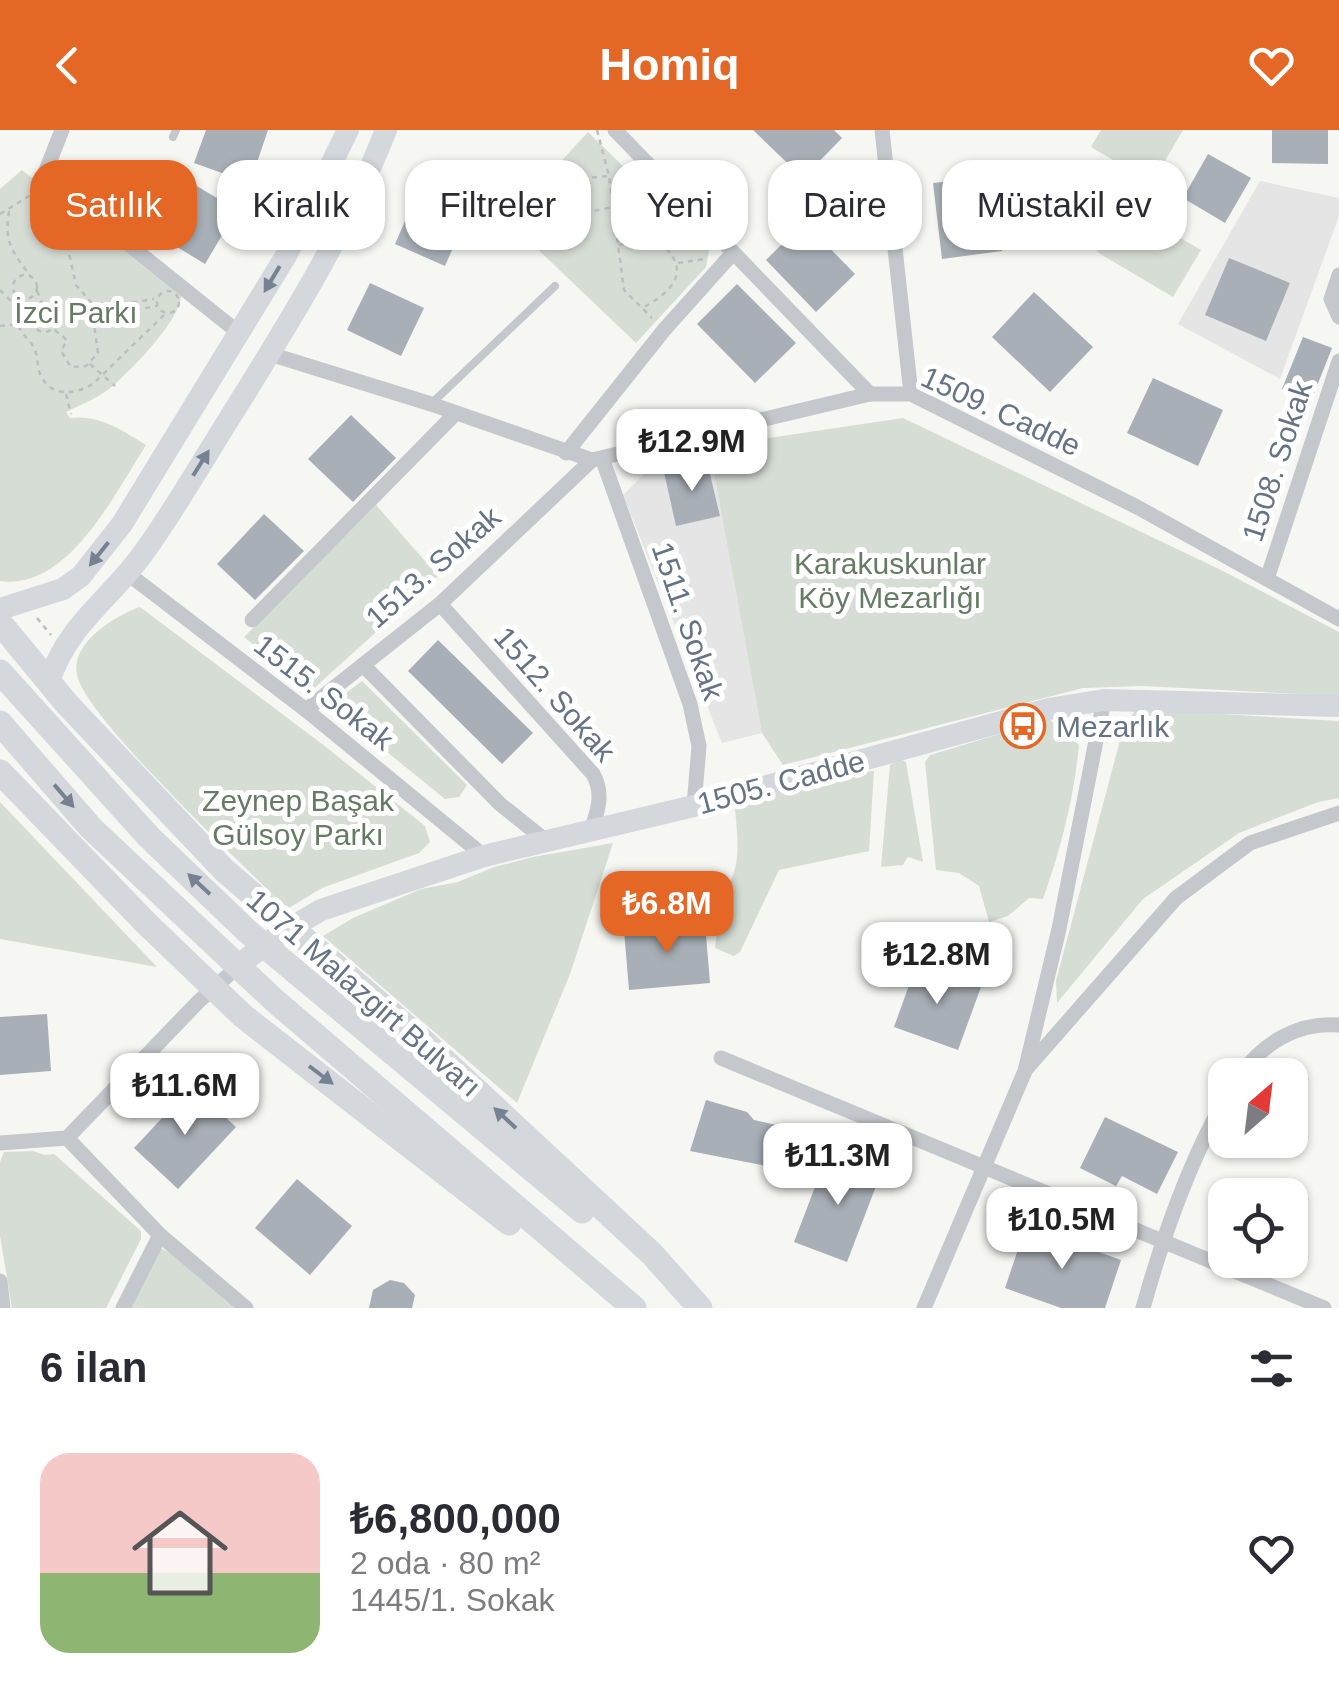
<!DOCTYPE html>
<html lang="tr">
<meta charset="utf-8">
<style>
:root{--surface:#fff;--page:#f2f2f3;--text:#2b2b33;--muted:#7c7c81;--line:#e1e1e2;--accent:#e46726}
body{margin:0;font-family:Helvetica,sans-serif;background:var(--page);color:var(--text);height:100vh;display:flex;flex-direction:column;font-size:38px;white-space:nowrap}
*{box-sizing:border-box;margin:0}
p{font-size:32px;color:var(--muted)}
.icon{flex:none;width:55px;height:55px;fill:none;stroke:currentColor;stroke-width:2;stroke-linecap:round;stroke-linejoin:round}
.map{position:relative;height:1178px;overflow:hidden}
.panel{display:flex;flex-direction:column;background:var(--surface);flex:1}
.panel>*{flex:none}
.banner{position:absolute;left:30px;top:30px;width:1280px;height:90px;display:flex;gap:20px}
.needle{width:65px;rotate:28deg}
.buttons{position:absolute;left:1208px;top:928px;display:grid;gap:20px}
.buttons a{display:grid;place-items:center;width:100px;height:100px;border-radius:20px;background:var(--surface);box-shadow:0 2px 8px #0004;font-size:50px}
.price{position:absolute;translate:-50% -85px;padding:0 22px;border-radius:20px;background:#fff;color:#222;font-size:32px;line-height:65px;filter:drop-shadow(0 2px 5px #0008)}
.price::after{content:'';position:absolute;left:50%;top:60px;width:30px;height:22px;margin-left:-15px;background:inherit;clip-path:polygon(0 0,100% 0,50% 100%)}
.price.on{background:var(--accent);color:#fff}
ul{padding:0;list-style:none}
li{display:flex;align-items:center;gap:30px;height:250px;padding:0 40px}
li+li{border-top:2px solid var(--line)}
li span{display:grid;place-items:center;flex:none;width:280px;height:200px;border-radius:30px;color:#555}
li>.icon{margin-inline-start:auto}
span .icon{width:120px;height:120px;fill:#fffc;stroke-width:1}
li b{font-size:42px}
h2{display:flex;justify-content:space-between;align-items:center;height:120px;padding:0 40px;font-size:42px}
.pill{padding:0 35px;border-radius:30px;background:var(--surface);box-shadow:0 2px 8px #0004;font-size:35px;line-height:90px}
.pill.on{background:var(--accent);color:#fff}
header{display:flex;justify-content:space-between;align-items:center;height:130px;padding:0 40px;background:var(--accent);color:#fff;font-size:45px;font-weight:800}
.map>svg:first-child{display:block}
</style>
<header><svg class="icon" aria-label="back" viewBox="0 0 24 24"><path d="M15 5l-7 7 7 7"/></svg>Homiq<svg class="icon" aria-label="heart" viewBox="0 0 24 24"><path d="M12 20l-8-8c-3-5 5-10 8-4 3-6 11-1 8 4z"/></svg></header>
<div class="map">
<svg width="1339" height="1178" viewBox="0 0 1339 1178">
<rect width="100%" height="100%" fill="#f6f6f3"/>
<g fill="#e4e5e4">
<path d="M1260,51L1339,68V86L1280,249L1178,194Z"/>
<path d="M709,317L762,603L722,613L623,365L659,329Z"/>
</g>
<g fill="#d6ddd4">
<path d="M1101,0H1183L1152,53L1091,17Z"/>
<path d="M588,2L709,120L706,137L636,213L507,90Z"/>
<path d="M22,40L181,166C180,190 133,238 115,254C101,267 82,274 66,282L70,288C99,284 122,300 146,315C115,363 68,461 0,451V59Z"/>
<path d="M1124,75L1201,120L1173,167L1097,122Z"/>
<path d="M903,288L1223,441L1339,502V566L1142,556L1083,558L783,635L762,603L709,317Z"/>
<path d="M376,375L438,446L311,561L244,507Z"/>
<path d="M140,477L322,614L425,696L430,712L419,723L322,758L287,779C248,739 86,589 77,545C70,513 116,485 140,477Z"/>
<path d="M362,551L467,655L459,667L445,669L333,578L334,572Z"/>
<path d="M1136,579L1339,591V668L1318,672L1239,703L1143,769L1057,873L1056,851L1123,599Z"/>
<path d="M1049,589L1079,615C1074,668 1061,718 1043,769L1029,768L1008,786L989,792L979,756L959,743L936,740L925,632L930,625Z"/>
<path d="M899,629L906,632L923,732L908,727L903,735L881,737L890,635Z"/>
<path d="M874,641L869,721L779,740L740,822L734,826L715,818L722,758L728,756C742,732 737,704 735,678L744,671L830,646Z"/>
<path d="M0,672L157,837L0,809Z"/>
<path d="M613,713L570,844L517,973L323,806L353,788L421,759L458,752L494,737L533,727Z"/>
<path d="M33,1021L45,1025L54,1024L141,1101V1109L106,1178H12L0,1106V1032L4,1022Z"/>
<path d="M162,1119L169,1122L234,1178H130L157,1122Z"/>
</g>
<g fill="#a8afb6">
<path d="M206,0H268L250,53L194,33Z"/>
<path d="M753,0H834L842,8L803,48Z"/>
<path d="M1272,0H1328V34L1272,33Z"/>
<path d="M1208,24L1251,48L1225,93L1183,68Z"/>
<path d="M160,34L237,80L205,134L128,87Z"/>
<path d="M993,46L1002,121L942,129L933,53Z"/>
<path d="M419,59L469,81L445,136L395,114Z"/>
<path d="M804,92L855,144L816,182L766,130Z"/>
<path d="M1229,128L1290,153L1266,211L1205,185Z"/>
<path d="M370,153L424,178L401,226L347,200Z"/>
<path d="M737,154L796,213L755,253L697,194Z"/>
<path d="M1034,162L1093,217L1050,262L992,207Z"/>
<path d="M1303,207L1332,218L1311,271L1282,259Z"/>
<path d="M1153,248L1223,280L1198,336L1127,303Z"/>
<path d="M351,285L396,328L353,372L308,329Z"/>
<path d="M707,332L720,386L676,396L664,342Z"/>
<path d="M264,384L304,421L255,470L217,434Z"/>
<path d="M438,510L533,603L502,634L408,541Z"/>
<path d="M705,793L710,853L629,860L624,800Z"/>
<path d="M917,833L981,857L958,920L894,897Z"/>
<path d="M47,884L51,941L0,945V887Z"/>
<path d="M192,956L236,997L178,1059L134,1018Z"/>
<path d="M706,970L747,982L754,990L776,995L766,1036L690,1021Z"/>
<path d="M1105,987L1178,1022L1157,1064L1122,1046L1116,1056L1080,1038Z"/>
<path d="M828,1023L881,1043L847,1132L794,1112Z"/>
<path d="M297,1049L352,1096L310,1145L255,1098Z"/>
<path d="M1026,1096L1121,1130L1105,1178H1061L1005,1158Z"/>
<path d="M390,1150L404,1153L415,1165L412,1178H369L373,1160Z"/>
</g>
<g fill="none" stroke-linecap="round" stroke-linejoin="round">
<g stroke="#bcbec0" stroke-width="2.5" stroke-dasharray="5 5" stroke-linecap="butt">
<path d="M597,0L609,46L624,160L652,188"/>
<path d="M607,46C584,49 547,46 566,80L583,83L659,68"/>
<path d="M41,65L44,76L50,78L59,101L65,105L76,155L91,172L98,223L86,236L71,237L61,221L67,210L52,198"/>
<path d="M9,81C4,113 12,121 31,147"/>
<path d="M0,84L37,61"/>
<path d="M619,115C630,113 642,108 653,111C661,113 668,119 672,126C688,149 662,167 644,177"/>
<path d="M678,133L704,129"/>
<circle cx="25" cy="157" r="12"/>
<path d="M0,160L14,174L18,193"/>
<path d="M37,161L44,177"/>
<circle cx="168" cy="172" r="11"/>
<path d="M93,179L154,169"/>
<circle cx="44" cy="191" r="11"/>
<path d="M96,187L157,176"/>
<path d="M0,196L18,194C21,205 31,210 35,220C38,228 37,236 40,244C51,268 76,265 94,253L167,182"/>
<path d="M90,234L115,256"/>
<path d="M66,264L71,284"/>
<path d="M37,488L51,505"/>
</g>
<g stroke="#c4c7cb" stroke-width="8">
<path d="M173,7L176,0"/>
<path d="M431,274L555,156"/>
</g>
<g stroke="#c4c7cb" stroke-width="15">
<path d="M62,0L45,43L48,50L239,203"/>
<path d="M615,0L870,264"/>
<path d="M882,0L911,264"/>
<path d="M1339,145L1331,169L1339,187"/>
<path d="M270,224L431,274L592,330L870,264H911L1137,377L1339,489"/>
<path d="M566,323L664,200L732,124"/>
<path d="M602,328L690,574L699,616L694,676"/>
<path d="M127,443L306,580L484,726"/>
<path d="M1267,449L1339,231"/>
<path d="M440,474L593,644C604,663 598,681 591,701"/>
<path d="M252,490L456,283"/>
<path d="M363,535L500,674L545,710"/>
<path d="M306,580L440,474L592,330"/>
<path d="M721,928L1324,1178"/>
<path d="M1027,938L1176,768L1250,713L1339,683"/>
<path d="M1240,945C1264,913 1297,892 1339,895"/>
<path d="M67,1008L199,871L242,833"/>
<path d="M67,1008L160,1105L246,1178"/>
<path d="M0,1013L67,1008"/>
<path d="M0,1151L3,1178"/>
<path d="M123,1178L160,1105"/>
<path d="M924,1178L1025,941L1059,799L1104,570"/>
<path d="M1143,1178C1163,1106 1188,1034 1225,969"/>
</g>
<g stroke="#d4d8dc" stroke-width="22">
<path d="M0,479L63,459L81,446L122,394L287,124L348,0"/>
<path d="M49,552C68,492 113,468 147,418C176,377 202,332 229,289C287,196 346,102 386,0"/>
<path d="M245,830L280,804L321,780L484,726L694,676L1049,579L1104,570L1339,576"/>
</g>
<g stroke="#d4d8dc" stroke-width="25">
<path d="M0,493L67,574L224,740L423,911L652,1124L700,1178"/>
<path d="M0,542L149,707L247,801L582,1081"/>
<path d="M0,593L91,698L274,870L634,1178"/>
<path d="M0,642L146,793L243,886L509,1093"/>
</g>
</g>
<defs><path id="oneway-solid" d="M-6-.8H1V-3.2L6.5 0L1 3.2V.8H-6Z" transform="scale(2.5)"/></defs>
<g fill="#768291">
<use href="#oneway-solid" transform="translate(272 149) rotate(121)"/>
<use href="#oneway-solid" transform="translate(201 333) rotate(-58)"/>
<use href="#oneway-solid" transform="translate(99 424) rotate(129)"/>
<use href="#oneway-solid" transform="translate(64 666) rotate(49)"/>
<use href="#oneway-solid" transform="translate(199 754) rotate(-137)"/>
<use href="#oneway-solid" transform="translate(321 945) rotate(37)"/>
<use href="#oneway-solid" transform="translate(505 988) rotate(-137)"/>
</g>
<defs>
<symbol id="bus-ring" viewBox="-11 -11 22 22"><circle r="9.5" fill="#fff" stroke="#e46726" stroke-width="1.5"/><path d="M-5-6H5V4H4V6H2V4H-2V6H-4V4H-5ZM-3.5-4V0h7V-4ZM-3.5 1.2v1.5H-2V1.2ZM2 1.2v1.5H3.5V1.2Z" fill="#e46726"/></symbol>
</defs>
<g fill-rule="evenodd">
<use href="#bus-ring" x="998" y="571" width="50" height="50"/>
</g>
<g text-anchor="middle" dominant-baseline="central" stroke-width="10" stroke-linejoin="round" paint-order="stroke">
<g font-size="30" fill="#667b64" stroke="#fff">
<text x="76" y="182">İzci Parkı</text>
<text x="890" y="433">Karakuskunlar<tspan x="890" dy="34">Köy Mezarlığı</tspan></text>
<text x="298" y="670">Zeynep Başak<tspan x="298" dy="34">Gülsoy Parkı</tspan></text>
</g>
<g font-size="30" fill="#657384" stroke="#fff">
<text transform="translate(1001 281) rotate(25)">1509. Cadde</text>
<text transform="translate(1277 331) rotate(-72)">1508. Sokak</text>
<text transform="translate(433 437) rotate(-41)">1513. Sokak</text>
<text transform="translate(688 491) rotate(71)">1511. Sokak</text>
<text transform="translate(324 562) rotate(38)">1515. Sokak</text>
<text transform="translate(555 564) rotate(49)">1512. Sokak</text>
<text transform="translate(781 652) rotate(-15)">1505. Cadde</text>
<text transform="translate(364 863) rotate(41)">1071 Malazgirt Bulvarı</text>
</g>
<g font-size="30" fill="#657384" stroke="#fff" text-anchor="start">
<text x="1056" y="596">Mezarlık</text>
</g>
</g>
</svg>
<div class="buttons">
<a><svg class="needle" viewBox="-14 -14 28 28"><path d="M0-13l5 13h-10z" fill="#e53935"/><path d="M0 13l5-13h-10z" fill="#7c7c81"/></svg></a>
<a><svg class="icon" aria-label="locate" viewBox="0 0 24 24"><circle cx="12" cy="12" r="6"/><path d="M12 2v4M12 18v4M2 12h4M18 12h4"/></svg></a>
</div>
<b class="price" style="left:692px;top:364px">₺12.9M</b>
<b class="price on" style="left:667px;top:826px">₺6.8M</b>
<b class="price" style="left:937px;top:877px">₺12.8M</b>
<b class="price" style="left:185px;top:1008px">₺11.6M</b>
<b class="price" style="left:838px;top:1078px">₺11.3M</b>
<b class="price" style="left:1062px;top:1142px">₺10.5M</b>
<div class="banner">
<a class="pill on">Satılık</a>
<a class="pill">Kiralık</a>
<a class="pill">Filtreler</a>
<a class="pill">Yeni</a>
<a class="pill">Daire</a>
<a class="pill">Müstakil ev</a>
</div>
</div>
<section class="panel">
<h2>6 ilan<svg class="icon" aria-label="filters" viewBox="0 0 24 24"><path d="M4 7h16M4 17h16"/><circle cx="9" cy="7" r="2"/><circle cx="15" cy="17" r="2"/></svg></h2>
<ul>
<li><span style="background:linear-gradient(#f6c9c9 60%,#8fb573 0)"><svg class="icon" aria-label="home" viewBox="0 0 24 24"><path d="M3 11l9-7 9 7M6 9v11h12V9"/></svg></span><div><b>₺6,800,000</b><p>2 oda · 80 m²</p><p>1445/1. Sokak</p></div><svg class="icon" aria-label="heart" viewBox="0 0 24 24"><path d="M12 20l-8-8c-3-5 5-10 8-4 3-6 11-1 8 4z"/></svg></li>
</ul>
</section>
